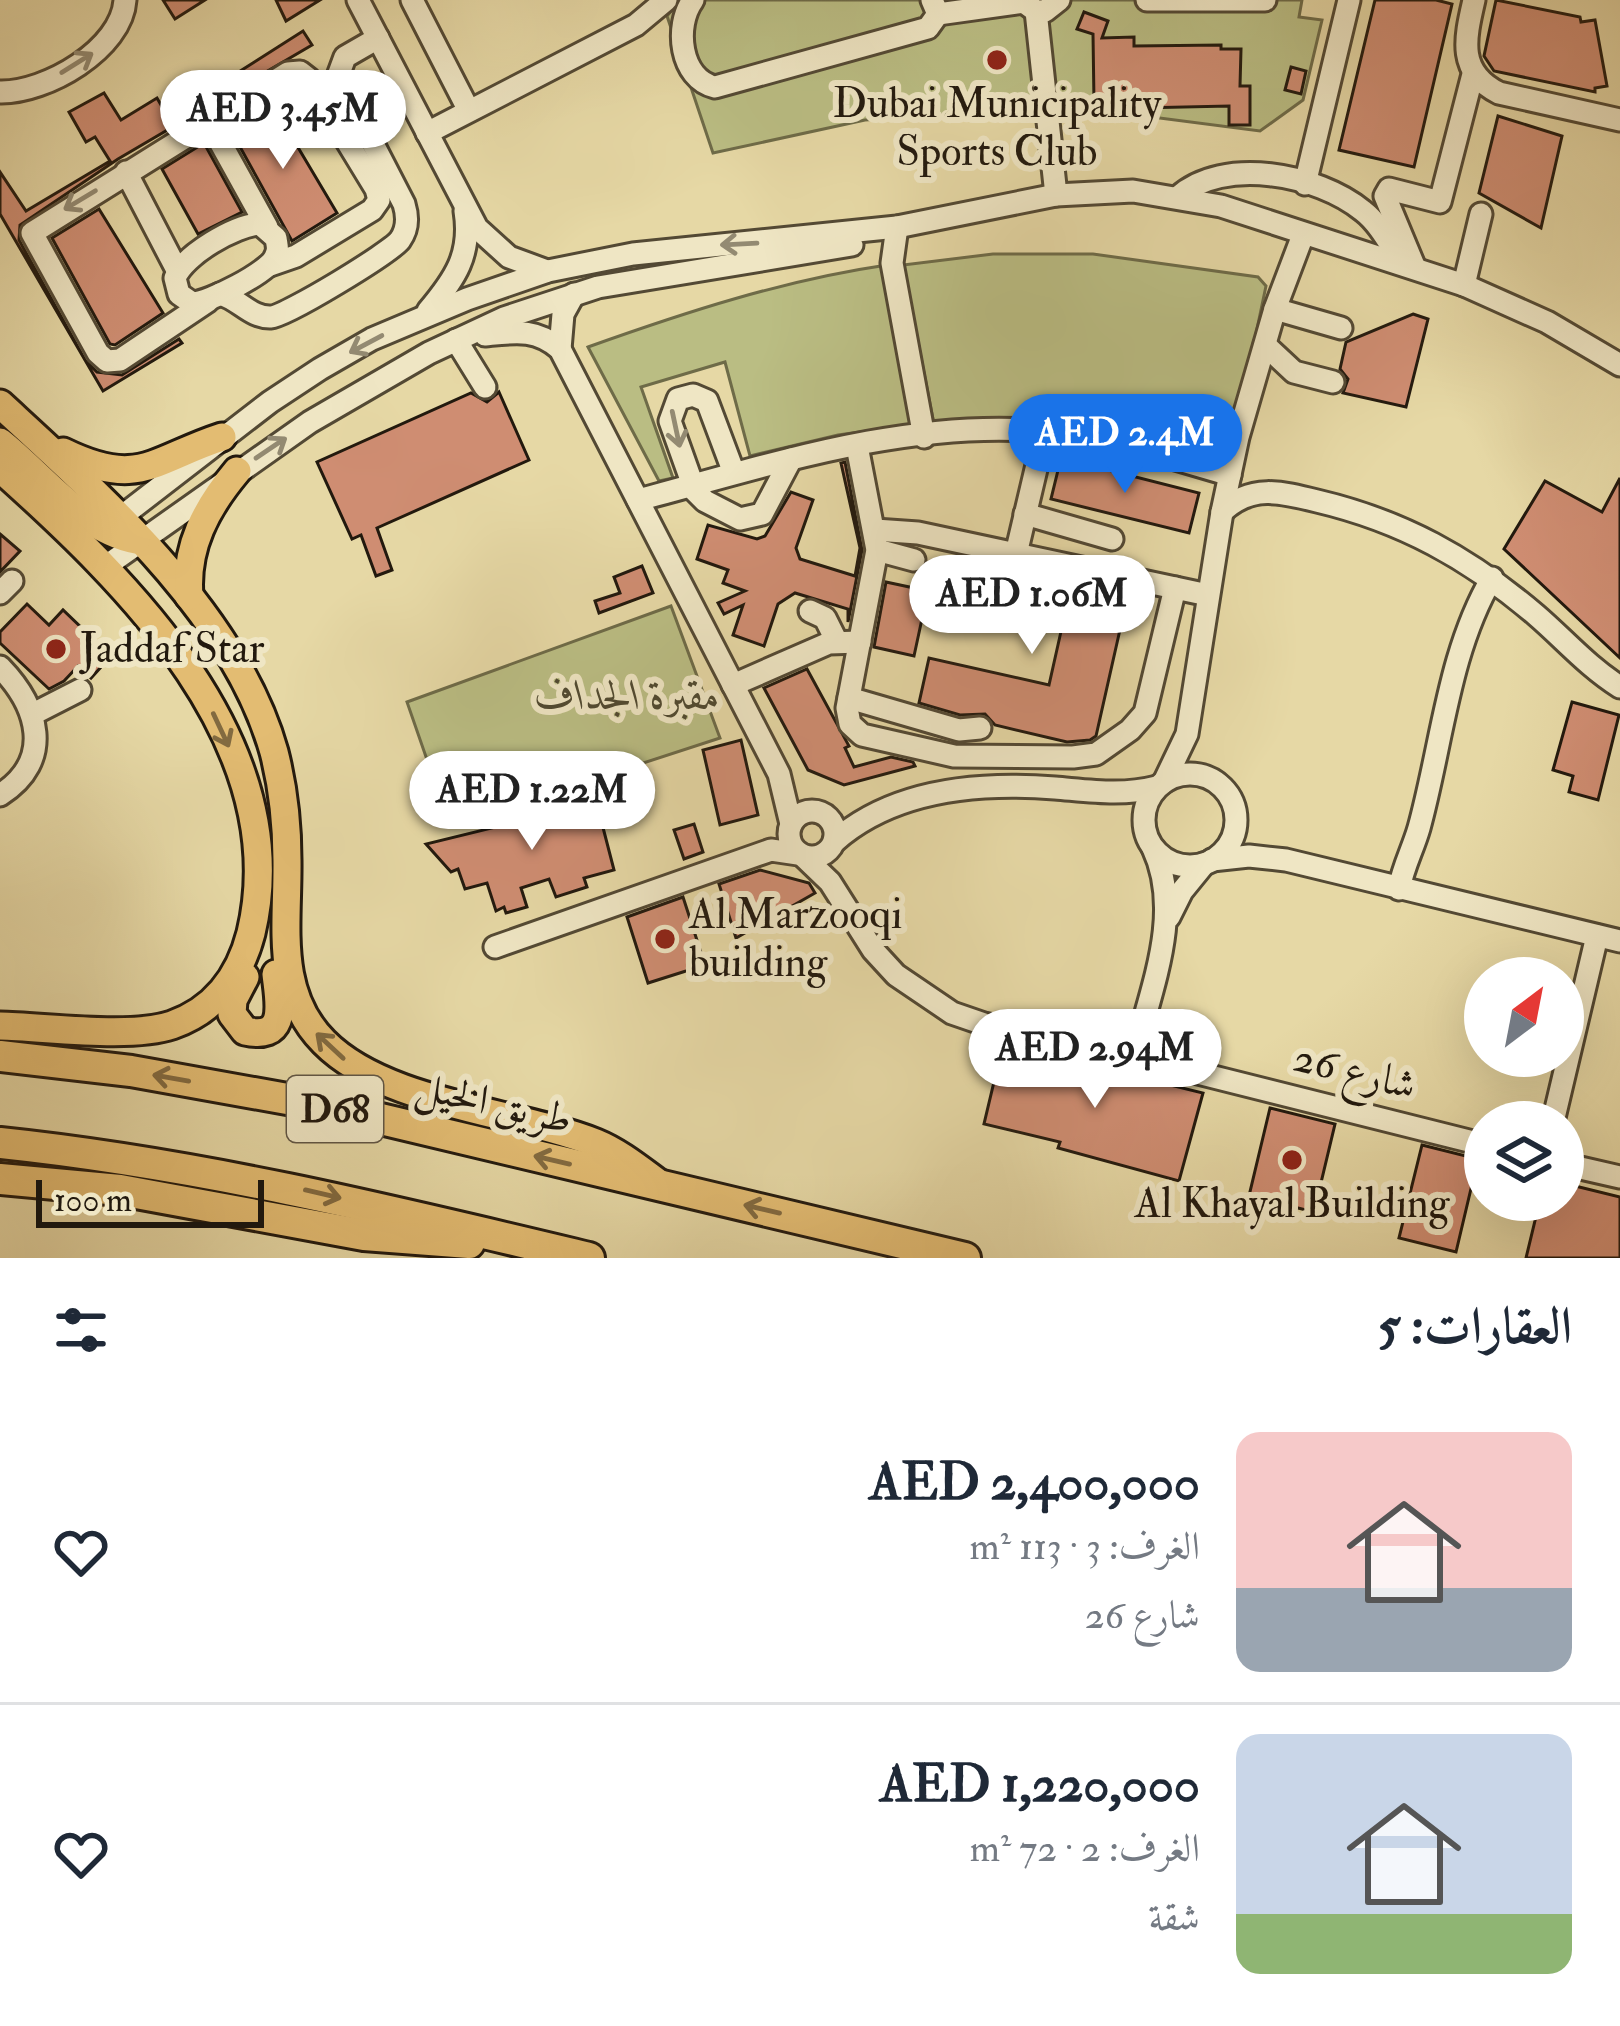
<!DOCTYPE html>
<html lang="ar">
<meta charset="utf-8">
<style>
:root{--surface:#fff;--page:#f2f2f3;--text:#1f2937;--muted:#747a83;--line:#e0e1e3;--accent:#1a73e8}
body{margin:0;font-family:"IM FELL Double Pica",Amiri,serif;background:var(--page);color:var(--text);direction:rtl;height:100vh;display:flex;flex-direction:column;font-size:45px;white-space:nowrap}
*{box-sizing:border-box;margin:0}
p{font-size:39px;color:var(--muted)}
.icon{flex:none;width:66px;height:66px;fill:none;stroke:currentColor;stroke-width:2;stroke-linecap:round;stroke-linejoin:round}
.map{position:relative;height:1258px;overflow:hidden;direction:ltr}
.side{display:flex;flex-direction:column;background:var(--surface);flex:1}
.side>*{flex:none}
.needle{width:78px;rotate:32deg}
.tools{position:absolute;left:1464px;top:957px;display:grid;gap:24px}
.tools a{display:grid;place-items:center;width:120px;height:120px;border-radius:50%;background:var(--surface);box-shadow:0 12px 48px #0002;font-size:60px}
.scale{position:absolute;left:36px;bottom:30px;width:228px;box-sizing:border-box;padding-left:12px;border:6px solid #22190e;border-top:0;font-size:33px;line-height:42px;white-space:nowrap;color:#22190e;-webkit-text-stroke:9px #efe6c4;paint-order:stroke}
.price{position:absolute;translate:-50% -102px;padding:0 27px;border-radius:42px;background:#fff;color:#222;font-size:39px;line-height:78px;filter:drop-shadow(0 3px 6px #0008)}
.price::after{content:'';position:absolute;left:50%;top:72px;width:36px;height:27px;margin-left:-18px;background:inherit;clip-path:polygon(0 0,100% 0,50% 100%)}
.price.active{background:var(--accent);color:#fff}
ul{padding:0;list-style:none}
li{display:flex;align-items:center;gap:36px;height:300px;padding:0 48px}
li+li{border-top:3px solid var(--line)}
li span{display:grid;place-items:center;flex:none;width:336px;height:240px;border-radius:24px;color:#555}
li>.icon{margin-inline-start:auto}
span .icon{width:144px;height:144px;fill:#fffc;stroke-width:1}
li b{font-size:51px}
h2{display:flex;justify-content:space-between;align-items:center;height:144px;padding:0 48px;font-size:51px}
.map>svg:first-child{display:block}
</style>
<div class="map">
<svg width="1620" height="1258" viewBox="0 0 1620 1258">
<rect width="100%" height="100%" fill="#e6d8a5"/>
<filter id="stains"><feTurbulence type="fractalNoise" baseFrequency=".00167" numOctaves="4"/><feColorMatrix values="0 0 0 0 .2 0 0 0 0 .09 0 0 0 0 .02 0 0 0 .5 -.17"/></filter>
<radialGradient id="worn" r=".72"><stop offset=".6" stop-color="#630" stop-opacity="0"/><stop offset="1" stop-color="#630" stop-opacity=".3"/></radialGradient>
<g fill="#babd83" stroke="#6e6b48" stroke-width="3">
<path d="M680,0H1302L1299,17L1322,20L1303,100L1260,131L1090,109L996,111L865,120L713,153L667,16Z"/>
<path d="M993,254H1093L1258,277L1266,286L1233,443L1225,452L1215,453L1080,419L1035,416L934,424L903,265Z"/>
<path d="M887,265L918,424L838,435L750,456L725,362L641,387L673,478L659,481L588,347C686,312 784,280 887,265Z"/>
<path d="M671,606L720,738L450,826L407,702Z"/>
</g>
<g fill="#cf8d72" stroke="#22190e" stroke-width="3">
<path d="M163,0H205L175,19Z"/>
<path d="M276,0H320L286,21Z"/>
<path d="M1375,0H1436L1452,4L1414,167L1339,150Z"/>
<path d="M1496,0L1580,17L1581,22L1595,20L1607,86L1595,88V92L1494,71L1484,56Z"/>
<path d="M1084,12L1108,21L1102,38L1134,37V46L1221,45V49H1241L1240,86H1250V125H1229V106L1139,108L1138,101L1094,102L1093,34L1077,29Z"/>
<path d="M303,31L312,45L118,159L20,225L19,240L85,360L97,372L122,375L179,339L182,343L103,391L0,214V172L26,211L110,161L95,137L86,142L69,112L104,93L121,120L157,98L172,124L209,102L204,94Z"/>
<path d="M1291,67L1306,71L1301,94L1285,90Z"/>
<path d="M271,102L337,213L292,241L229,127Z"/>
<path d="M1498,116L1562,136L1541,228L1479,193Z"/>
<path d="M204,143L242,212L198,234L162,169Z"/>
<path d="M99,209L163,313L115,345L110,344L52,238Z"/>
<path d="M1413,314L1428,319L1406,407L1343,393L1348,379L1340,369L1346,342Z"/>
<path d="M499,392L529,460L377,528L392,570L376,576L361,535L352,539L317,462L471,393L487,402Z"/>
<path d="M1061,458L1199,493L1189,533L1051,499Z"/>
<path d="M845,462L862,550L848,622V609L795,593L778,604L764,646L733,635L743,605L724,614L718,603L745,591L723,583L728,570L697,559L708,525L757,539L765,536L791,492L813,500L796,548L800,559L855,576L860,548L841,463Z"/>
<path d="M1620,478V658L1504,549L1545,481L1602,512Z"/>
<path d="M0,534L20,551L0,572Z"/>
<path d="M972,560L1028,572L1026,581L1126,603L1096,736L1090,740L1067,742L995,725L985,714L960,715L919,703L929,658L1049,685L1062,627L941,599L949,564L970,569Z"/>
<path d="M642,566L653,593L599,613L595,601L620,593L614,577Z"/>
<path d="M886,582L928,591L914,656L874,647Z"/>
<path d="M27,604L49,625L63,610L111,656L91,678L78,666L64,681L49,689L0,643V632Z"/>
<path d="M807,669L849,746L845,748L854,767L891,757L913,762L915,766L844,785L808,770L764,688Z"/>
<path d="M1572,702L1619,715L1598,800L1569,792L1573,776L1553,770Z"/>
<path d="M741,740L758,815L720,825L703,750Z"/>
<path d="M592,785L614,870L584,878L587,887L556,897L549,879L521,888L527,907L506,913L504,907L496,911L487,883L465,889L458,869L451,872L426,844L578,807L573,792Z"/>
<path d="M694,824L703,852L684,859L674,830Z"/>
<path d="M760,870L809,883L815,893L736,938L719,884Z"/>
<path d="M683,897L705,965L648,983L627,917Z"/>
<path d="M1003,1044L1203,1093L1179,1181L1058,1148L1060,1142L984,1124Z"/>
<path d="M1270,1108L1335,1124L1314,1212L1249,1196Z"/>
<path d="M1422,1145L1478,1159L1456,1252L1399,1238Z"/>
<path d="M1563,1183L1620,1197V1258H1526L1540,1200H1563Z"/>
</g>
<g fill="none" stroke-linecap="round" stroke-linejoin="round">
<defs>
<g id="minor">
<path d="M358,0L477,228L509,257L547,271"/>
<path d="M412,0L468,109"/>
<path d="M693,0C674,26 680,79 715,87L928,28L938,14L932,0"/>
<path d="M1147,0H1265"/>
<path d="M1474,0C1465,39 1457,72 1499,93L1620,120"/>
<path d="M1025,3L1036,11H1045L1059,0"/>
<path d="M1036,11L1056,195"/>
<path d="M938,14L1024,2"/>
<path d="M0,92C46,93 122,49 125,0"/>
<path d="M209,122L267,227"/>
<path d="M427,133L636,25L666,0"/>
<path d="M126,172L177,270"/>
<path d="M1305,184L1349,0"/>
<path d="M1178,197C1223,156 1318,174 1363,211C1380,224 1391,247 1403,264"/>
<path d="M260,224L276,238C277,246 279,249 275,257C269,272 208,303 192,303L179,294L175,278C184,255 235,225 260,224Z"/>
<path d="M897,227L892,263L924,437"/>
<path d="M1415,268L1385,196L1389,189L1440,202L1473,74"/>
<path d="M1464,285L1481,214"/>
<path d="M220,294C239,299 251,318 271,317C286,316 390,253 400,240C408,229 408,217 404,204L338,76L345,57L378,38"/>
<path d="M208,301L120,360L107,361L98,353L32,233L288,73L300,72L309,79L376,189L379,200L372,210L296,256L270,265"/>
<path d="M1275,309L1341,328"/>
<path d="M428,311C455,279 472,254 465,211"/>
<path d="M485,335C515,332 536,328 560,349L779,774L791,824"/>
<path d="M456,340L485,387"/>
<path d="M1265,345L1294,372L1333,382"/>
<path d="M560,349L563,314L574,294"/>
<path d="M857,446L877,550L847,708L850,724L862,735L954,756L1073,757L1096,754L1130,730L1145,713L1175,588"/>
<path d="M734,473L707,401L693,395L678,399L670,421L695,491L705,501L740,519L762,514L791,459"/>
<path d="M638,500C767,466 906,419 1043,431C1106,437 1169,457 1230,475"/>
<path d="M1222,512C1250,484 1282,492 1317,501C1402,521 1469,558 1536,615C1564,639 1588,667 1620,687"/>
<path d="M1025,514L1112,539"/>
<path d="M108,527L270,402L320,369L372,339L467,299L548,271L633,254L897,227L1056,195L1133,191L1221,206L1464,285L1547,322L1620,365"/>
<path d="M875,530L918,533L1208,595"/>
<path d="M877,550L914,560"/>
<path d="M1016,554L1045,431"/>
<path d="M106,566L310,422L429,353L504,318L598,287L852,245"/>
<path d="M0,593L12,581"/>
<path d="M810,611L825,618L837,642"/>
<path d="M0,667C38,706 55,760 0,795"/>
<path d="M733,685L829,643L860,642"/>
<path d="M849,698L959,730L980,728"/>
<path d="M33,714L80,690"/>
<circle cx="1190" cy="820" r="46"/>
<path d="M1164,782L1187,734L1222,512L1238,437L1275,309L1303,235"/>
<circle cx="812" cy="834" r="23"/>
<path d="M835,841C894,789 979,782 1055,788C1091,791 1122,796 1157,787"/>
<path d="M804,857L830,882L873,950L896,975L952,1013L984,1024L1134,1057L1485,1145"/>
<path d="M1212,860L1249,856L1286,860L1620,941"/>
<path d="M1399,889C1403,867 1413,849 1419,828C1442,745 1448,653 1492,578"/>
<path d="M1169,917L1182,891L1204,864"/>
<path d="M495,947L771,850L798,854"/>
<path d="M1134,1057C1150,990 1184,914 1153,848"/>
<path d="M1553,1122L1597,936"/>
<path d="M1563,1164L1620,1177"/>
</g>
<g id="major">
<path d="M0,404C101,497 236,615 274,752C283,787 287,824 287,860C288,924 274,992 324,1042C385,1104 515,1111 596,1143C618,1152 638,1168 657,1182"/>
<path d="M0,442C42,475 82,530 136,540"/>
<path d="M63,452C139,489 152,460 222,437"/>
<path d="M0,468C126,581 296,744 251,933C240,976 215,1010 172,1025C131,1039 46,1027 0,1026"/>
<path d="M189,596C185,547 206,508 237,471"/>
<path d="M245,977L233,1000L232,1014L245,1031C289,1041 279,1002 276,974"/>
</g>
<g id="highway">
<path d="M0,1056L131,1071L326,1106L965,1258"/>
<path d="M0,1143C200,1164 393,1211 589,1258"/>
<path d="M0,1179L120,1190L364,1235L469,1243"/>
</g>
</defs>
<use href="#minor" stroke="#534934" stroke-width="27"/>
<use href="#major" stroke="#22190e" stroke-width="33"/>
<use href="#highway" stroke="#22190e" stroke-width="36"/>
<use href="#minor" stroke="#efe6c4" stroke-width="21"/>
<use href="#major" stroke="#e3bc72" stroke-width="27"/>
<use href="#highway" stroke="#e3bc72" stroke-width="30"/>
</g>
<defs><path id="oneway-shaft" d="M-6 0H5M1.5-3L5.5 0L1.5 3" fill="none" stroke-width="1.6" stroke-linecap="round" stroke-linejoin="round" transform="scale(3)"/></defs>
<g stroke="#938a72">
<use href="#oneway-shaft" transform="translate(77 63) rotate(-32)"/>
<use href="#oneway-shaft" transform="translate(80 200) rotate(149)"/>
<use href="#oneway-shaft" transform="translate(739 244) rotate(177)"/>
<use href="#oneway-shaft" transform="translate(366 344) rotate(152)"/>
<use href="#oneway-shaft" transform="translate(676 429) rotate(78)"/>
<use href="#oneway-shaft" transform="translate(271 448) rotate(-34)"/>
</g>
<g stroke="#826a40">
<use href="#oneway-shaft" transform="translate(221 730) rotate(65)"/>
<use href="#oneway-shaft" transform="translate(330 1046) rotate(-137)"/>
<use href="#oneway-shaft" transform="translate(171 1078) rotate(-170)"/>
<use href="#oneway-shaft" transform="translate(552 1160) rotate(-167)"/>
<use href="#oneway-shaft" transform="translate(323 1194) rotate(13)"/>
<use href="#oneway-shaft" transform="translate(762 1209) rotate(-167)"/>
</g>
<g fill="#8f2418" stroke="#efe6c4" stroke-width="4.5">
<circle cx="997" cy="60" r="12"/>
<circle cx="56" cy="649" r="12"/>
<circle cx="665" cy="939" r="12"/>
<circle cx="1292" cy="1160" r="12"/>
</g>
<g text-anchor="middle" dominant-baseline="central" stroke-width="12" stroke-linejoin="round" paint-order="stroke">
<rect fill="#efe6c4" stroke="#605645" stroke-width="3" x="287" y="1076" width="96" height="66" rx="9"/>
<g font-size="39" font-weight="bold" fill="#22190e">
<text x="335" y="1109">D68</text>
</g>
<g font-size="42" fill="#22190e" stroke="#efe6c4">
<text x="997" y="104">Dubai Municipality<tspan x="997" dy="48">Sports Club</tspan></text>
<text x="80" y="649" text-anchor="start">Jaddaf Star</text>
<text x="689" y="915" text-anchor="start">Al Marzooqi<tspan x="689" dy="48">building</tspan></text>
<text x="1292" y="1204">Al Khayal Building</text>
</g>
<g font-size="42" font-style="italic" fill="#504a31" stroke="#efe6c4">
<text x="628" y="696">مقبرة الجداف</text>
</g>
<g font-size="42" fill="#22190e" stroke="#efe6c4">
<text transform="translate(1355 1072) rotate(14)">شارع 26</text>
<text transform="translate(494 1103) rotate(13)">طريق الخيل</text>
</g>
</g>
<rect width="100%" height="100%" filter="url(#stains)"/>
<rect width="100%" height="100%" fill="url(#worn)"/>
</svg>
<div class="tools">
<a><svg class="needle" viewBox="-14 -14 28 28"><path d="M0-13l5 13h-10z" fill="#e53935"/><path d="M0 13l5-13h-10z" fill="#747a83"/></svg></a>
<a><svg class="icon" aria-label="layers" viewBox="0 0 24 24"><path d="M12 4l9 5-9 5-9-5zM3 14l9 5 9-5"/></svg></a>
</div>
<div class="scale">100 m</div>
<b class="price" style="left:283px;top:172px">AED 3.45M</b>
<b class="price active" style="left:1125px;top:496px">AED 2.4M</b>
<b class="price" style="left:1032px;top:657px">AED 1.06M</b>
<b class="price" style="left:532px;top:853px">AED 1.22M</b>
<b class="price" style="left:1095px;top:1111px">AED 2.94M</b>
</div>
<section class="side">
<h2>العقارات: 5<svg class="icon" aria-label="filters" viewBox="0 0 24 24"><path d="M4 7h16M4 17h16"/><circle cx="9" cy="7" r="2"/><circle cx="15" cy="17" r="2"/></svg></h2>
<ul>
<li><span style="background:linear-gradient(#f6c9c9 65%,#9aa5b1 0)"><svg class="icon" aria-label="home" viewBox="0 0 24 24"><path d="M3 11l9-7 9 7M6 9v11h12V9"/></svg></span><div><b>AED 2,400,000</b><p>الغرف: 3 · 113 m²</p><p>شارع 26</p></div><svg class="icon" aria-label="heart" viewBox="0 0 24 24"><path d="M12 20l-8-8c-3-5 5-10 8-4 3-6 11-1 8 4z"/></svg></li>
<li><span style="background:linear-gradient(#c9d6e8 75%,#8fb573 0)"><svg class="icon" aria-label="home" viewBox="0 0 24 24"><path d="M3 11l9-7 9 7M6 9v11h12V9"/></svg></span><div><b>AED 1,220,000</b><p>الغرف: 2 · 72 m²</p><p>شقة</p></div><svg class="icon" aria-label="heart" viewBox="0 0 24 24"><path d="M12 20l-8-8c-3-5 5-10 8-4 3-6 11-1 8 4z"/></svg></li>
</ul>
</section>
